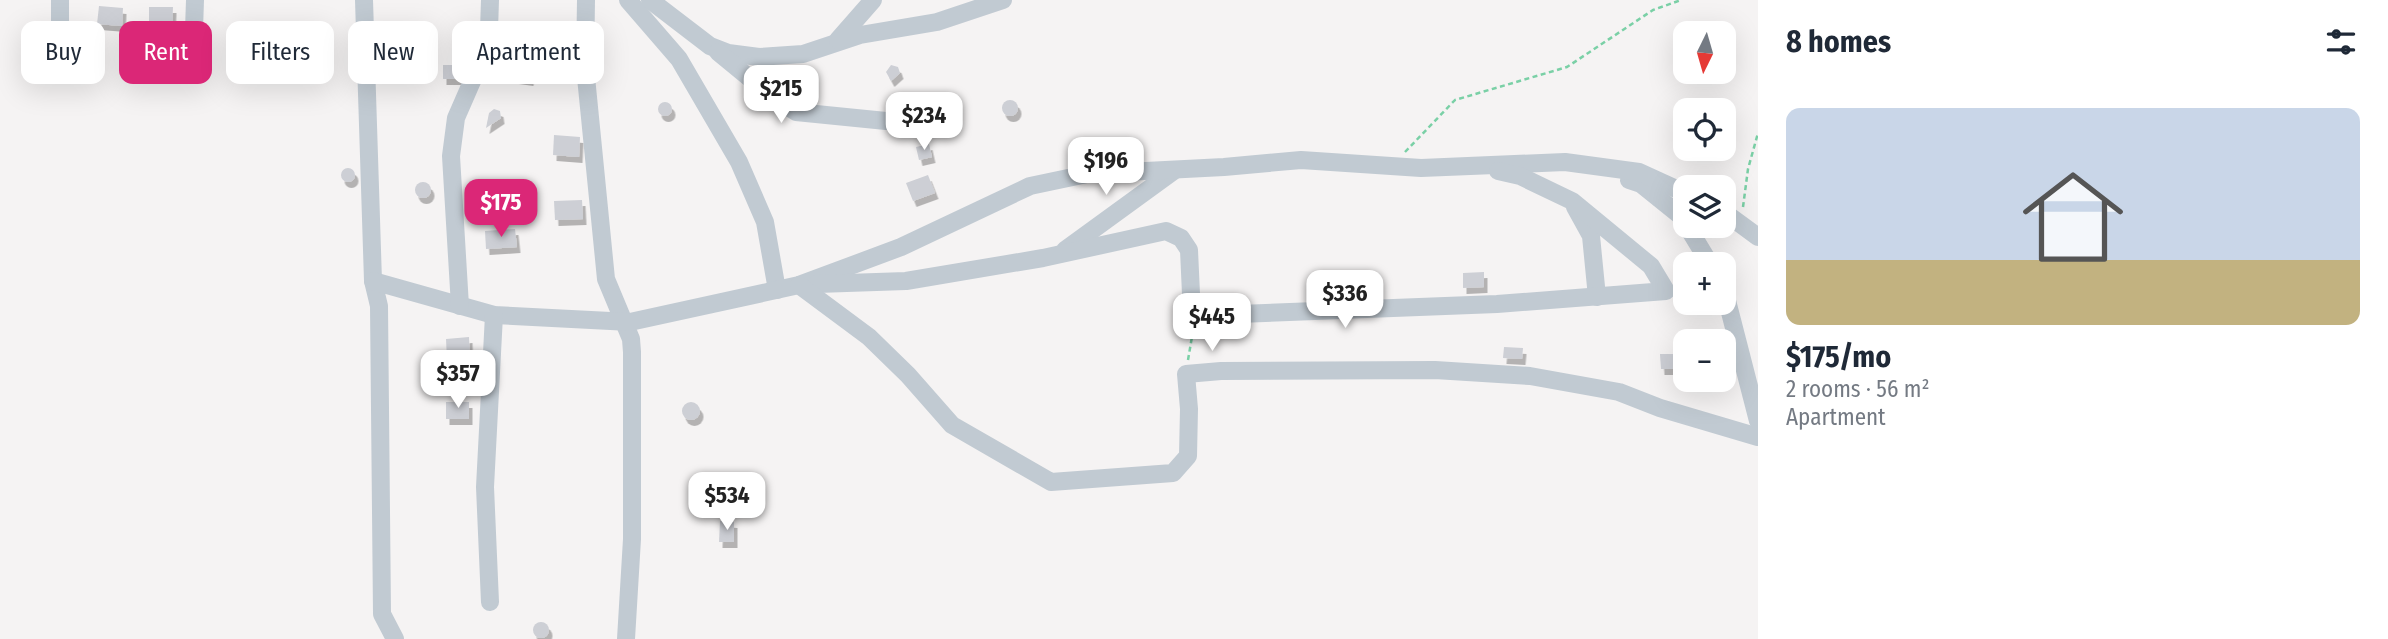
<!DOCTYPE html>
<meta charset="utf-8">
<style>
:root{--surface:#fff;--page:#f6f6f7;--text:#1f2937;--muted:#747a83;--line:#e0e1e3;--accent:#db2777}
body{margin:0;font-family:"Fira Sans Condensed",sans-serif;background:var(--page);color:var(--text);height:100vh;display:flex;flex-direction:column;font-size:26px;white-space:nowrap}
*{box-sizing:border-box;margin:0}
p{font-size:23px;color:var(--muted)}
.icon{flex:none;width:38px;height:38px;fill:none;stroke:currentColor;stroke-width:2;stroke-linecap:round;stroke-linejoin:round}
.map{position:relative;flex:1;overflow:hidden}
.details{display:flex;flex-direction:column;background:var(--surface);width:630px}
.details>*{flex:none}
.banner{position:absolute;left:21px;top:21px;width:665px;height:63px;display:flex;gap:14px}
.needle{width:46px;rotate:185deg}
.fabs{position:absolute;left:1673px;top:21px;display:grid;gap:14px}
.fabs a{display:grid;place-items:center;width:63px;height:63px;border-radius:14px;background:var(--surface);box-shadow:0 7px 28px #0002;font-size:35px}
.price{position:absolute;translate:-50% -60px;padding:0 16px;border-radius:14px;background:#fff;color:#222;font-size:23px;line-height:46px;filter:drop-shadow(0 2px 4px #0008)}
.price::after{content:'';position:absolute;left:50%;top:42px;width:21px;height:16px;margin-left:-10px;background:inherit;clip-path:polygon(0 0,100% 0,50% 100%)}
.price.current{background:var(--accent);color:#fff}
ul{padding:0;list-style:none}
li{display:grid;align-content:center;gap:14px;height:371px;padding:0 28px}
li+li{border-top:2px solid var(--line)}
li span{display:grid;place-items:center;height:217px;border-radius:14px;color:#555}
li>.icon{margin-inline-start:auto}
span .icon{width:126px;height:126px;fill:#fffc;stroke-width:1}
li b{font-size:30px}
h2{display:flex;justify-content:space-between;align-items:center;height:84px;padding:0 28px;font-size:30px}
.tag{padding:0 24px;border-radius:14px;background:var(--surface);box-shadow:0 7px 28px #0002;font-size:24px;line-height:63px}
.tag.current{background:var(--accent);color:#fff}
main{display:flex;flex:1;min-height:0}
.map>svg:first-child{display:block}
</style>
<main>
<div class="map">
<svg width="1758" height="639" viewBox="0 0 1758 639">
<defs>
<filter id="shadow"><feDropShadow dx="3.5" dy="6" stdDeviation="0" flood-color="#0004"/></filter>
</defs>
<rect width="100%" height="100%" fill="#f5f3f3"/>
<g fill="#cdcfd5" filter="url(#shadow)">
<path d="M99,6L123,8L122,26L97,24Z"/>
<path d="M149,7H173L172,28H149Z"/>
<path d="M510,61L532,64L530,80L508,77Z"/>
<path d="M443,65H464L461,79H443Z"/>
<path d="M891,65L898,67L900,73L891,81L886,72Z"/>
<circle cx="1010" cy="108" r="8"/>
<circle cx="665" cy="109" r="7"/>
<path d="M494,109L500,111L501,118L486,128L489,113Z"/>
<path d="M554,135L580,137L579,157L553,155Z"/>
<path d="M929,144L932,157L919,160L916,147Z"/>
<circle cx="348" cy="175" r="7"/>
<path d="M928,175L935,193L913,201L906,183Z"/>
<circle cx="423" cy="190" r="8"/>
<path d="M582,200L583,219L555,220L554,201Z"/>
<path d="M515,229L517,247L486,249L485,231Z"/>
<path d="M1484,272V287L1463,288V273Z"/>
<path d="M469,337L470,359L447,360L446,339Z"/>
<path d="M1504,347L1523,348L1522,359L1503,358Z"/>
<path d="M1660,354H1682V369H1661Z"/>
<rect x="446" y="402" width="23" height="17"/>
<circle cx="691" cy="411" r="9"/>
<path d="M720,521L734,522V542H719Z"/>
<circle cx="541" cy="630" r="8"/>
</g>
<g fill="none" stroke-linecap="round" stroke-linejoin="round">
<g stroke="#7ad0a6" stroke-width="2.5" stroke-dasharray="5 3.5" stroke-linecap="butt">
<path d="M1405,152L1455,100L1567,67L1653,10L1681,0"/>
<path d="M1743,207L1748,169L1758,133"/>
<path d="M1188,360L1194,325"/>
</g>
<g stroke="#c1cad2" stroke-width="18">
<path d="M60,0V32"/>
<path d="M364,0L373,281L379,306L382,614L395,639"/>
<path d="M586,0L585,67L606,279L631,339L632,352V539L626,639"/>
<path d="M628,0L679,59L739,162L765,222L777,290"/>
<path d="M650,0L710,46L728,53L759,57L803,54L860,35L937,22L1003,0"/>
<path d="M194,30L195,0"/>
<path d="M838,40L873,0"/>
<path d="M718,52L774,98L796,112L886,121"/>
<path d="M1629,180L1641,184L1682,217L1685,222"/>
<path d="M1575,207L1591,236L1597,297"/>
<path d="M1724,212L1758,237"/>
<path d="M1687,226L1710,264"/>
<path d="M1065,250L1175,170"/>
<path d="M373,281L494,315L630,322L799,285L901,247L1030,186L1087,174L1224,167L1301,160L1421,168L1565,162L1639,172L1685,193"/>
<path d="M817,284L906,281L1043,258L1166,231L1181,238L1189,250L1191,294L1196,311L1213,315L1497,304L1666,291L1651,266L1572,201L1520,176L1498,171"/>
<path d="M799,285L869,337L908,375L952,425L1051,482L1173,473L1188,456L1189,409L1186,374L1221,371L1435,370L1530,376L1619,392L1660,408L1758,437"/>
<path d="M1724,289L1758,421"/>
<path d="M460,306L451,156L456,118L480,63L489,30L490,0"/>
<path d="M490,602L485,487L494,315"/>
</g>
</g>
</svg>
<div class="fabs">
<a><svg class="needle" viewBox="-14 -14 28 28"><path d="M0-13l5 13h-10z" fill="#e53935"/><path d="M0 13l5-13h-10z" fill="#747a83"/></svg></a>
<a><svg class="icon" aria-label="locate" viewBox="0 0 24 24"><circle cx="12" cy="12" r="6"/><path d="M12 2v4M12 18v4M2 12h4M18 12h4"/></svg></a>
<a><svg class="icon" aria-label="layers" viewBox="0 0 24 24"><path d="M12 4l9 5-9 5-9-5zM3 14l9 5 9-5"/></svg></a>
<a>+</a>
<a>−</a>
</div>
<b class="price" style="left:781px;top:125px">$215</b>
<b class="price" style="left:924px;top:152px">$234</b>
<b class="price" style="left:1106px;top:197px">$196</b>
<b class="price current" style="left:501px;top:239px">$175</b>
<b class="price" style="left:1345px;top:330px">$336</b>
<b class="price" style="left:1212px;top:353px">$445</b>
<b class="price" style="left:458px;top:410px">$357</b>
<b class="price" style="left:727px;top:532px">$534</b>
<div class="banner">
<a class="tag">Buy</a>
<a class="tag current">Rent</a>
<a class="tag">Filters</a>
<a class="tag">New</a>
<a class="tag">Apartment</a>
</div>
</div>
<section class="details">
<h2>8 homes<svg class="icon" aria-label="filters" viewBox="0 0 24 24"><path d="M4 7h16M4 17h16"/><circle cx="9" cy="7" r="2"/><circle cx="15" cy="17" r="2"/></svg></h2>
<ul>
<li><span style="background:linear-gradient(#c9d6e8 70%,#c2b280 0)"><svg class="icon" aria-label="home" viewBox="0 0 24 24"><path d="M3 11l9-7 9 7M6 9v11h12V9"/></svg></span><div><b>$175/mo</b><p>2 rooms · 56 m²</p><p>Apartment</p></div></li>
</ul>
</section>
</main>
